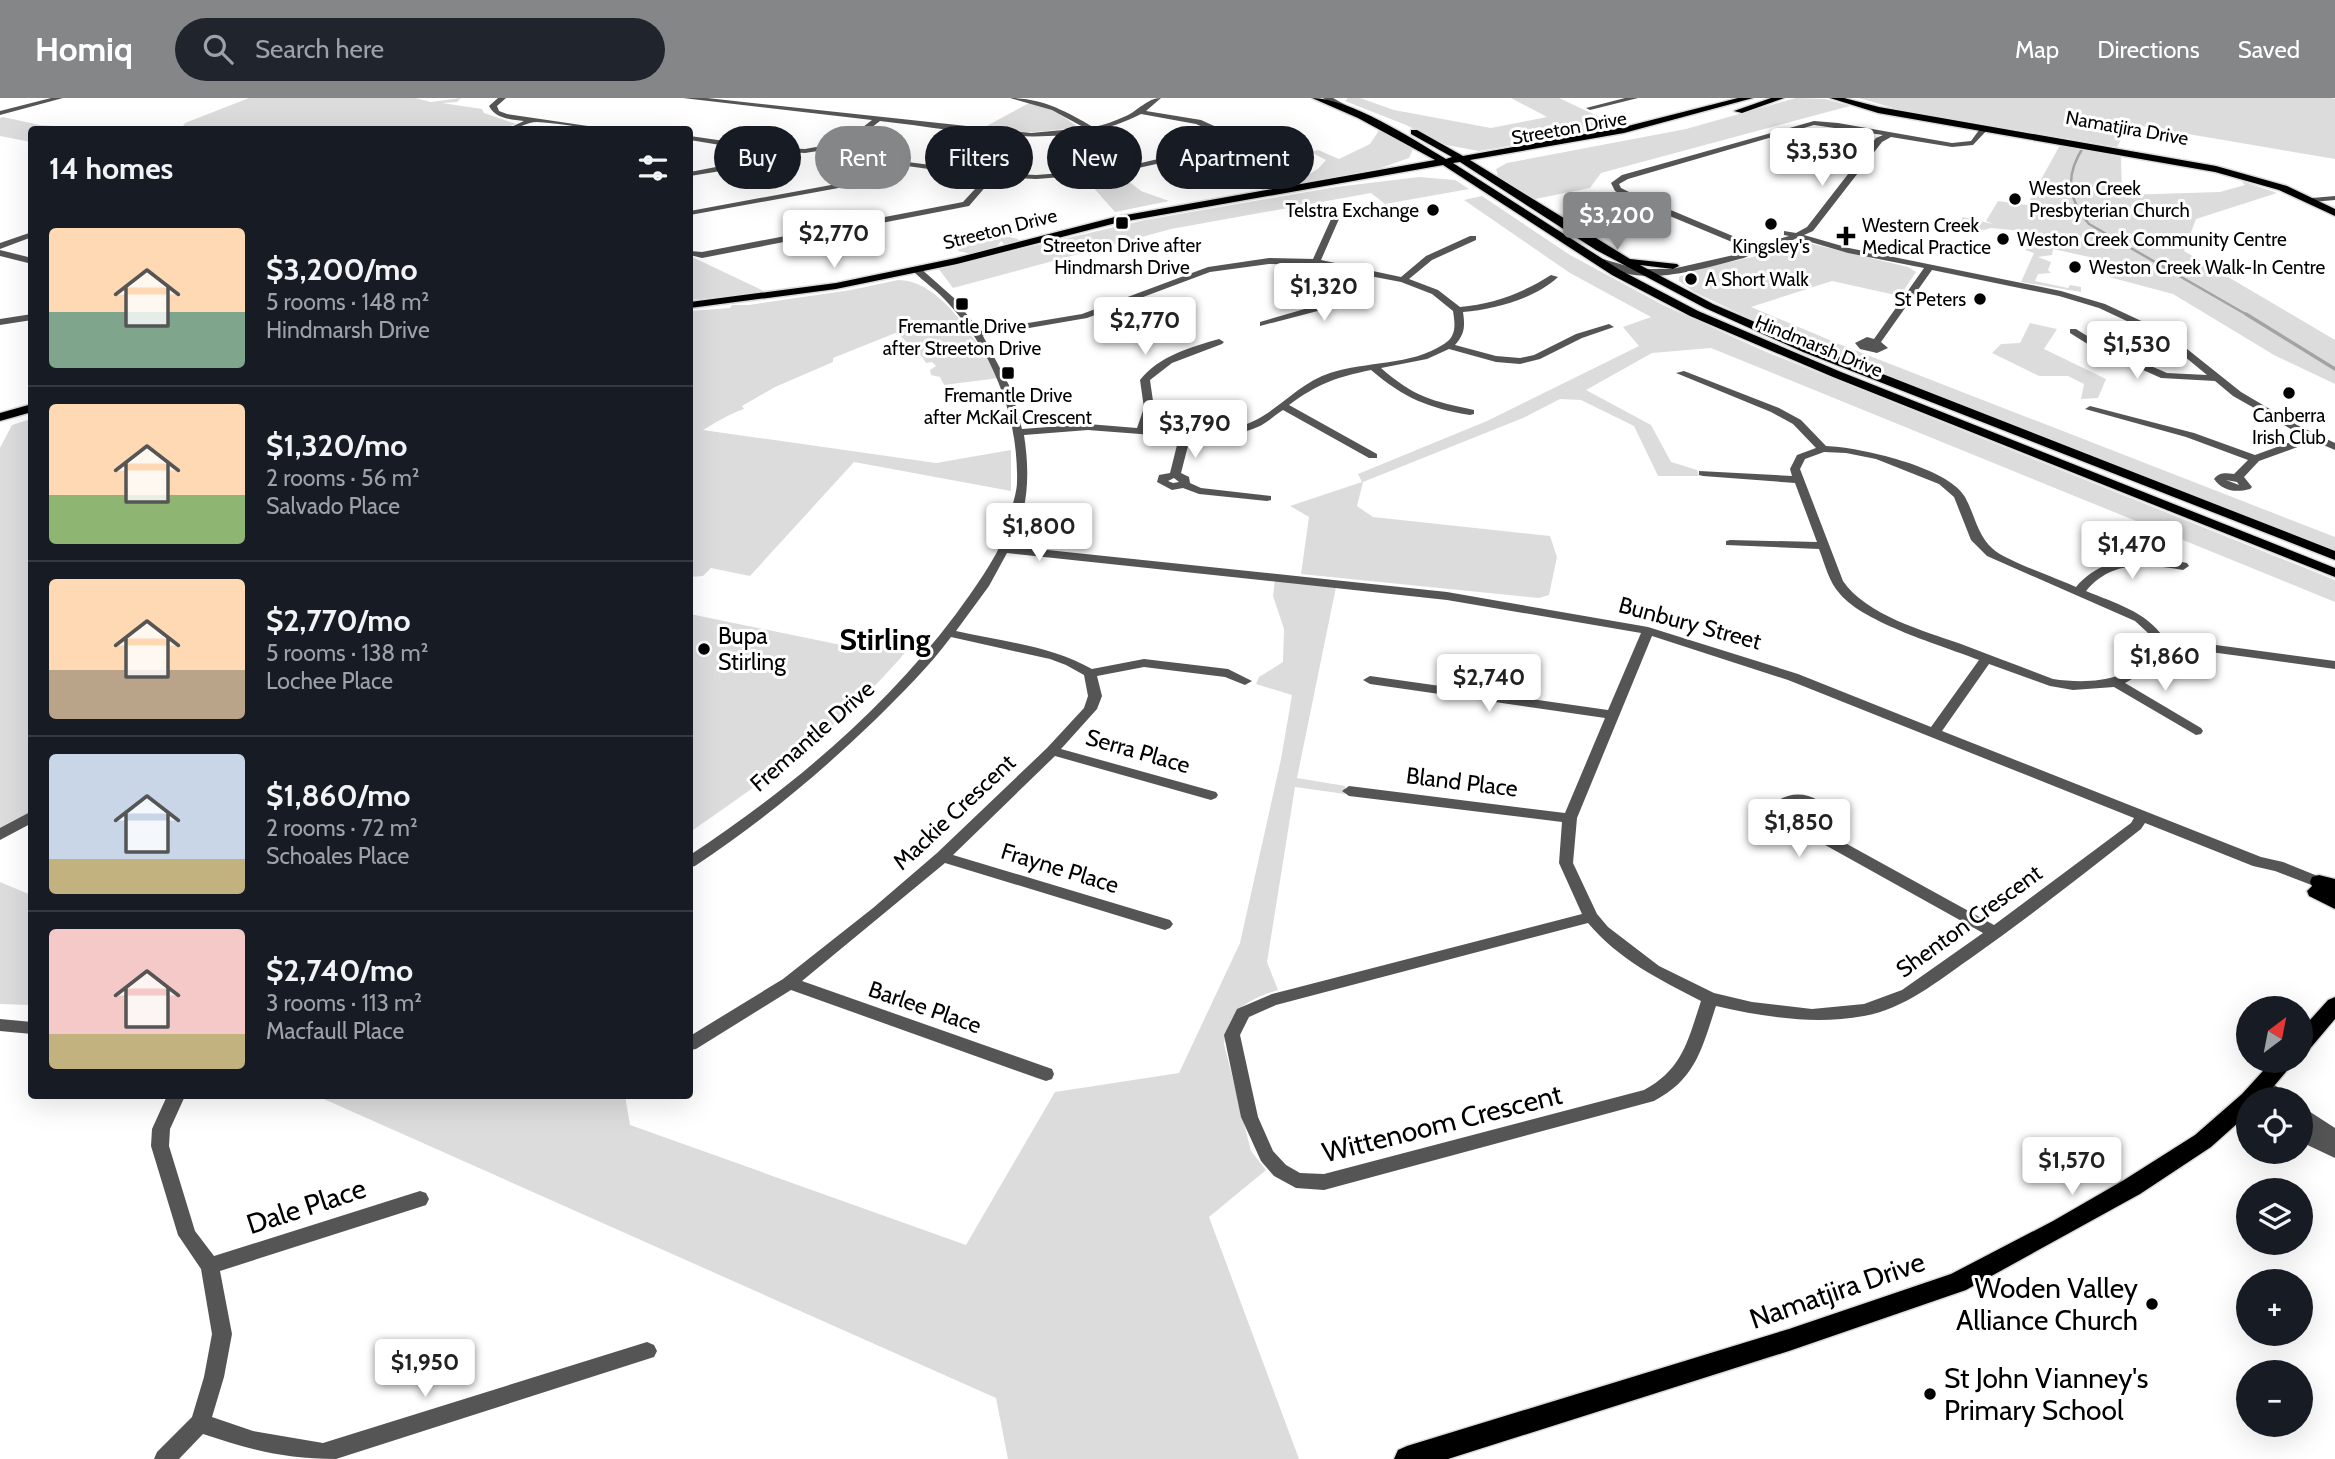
<!DOCTYPE html>
<meta charset="utf-8">
<style>
:root{--surface:#171b24;--page:#20242c;--text:#f1f3f6;--muted:#9ea1a6;--line:#363941;--accent:#858687}
body{margin:0;font-family:Cabin,sans-serif;background:var(--page);color:var(--text);height:100vh;display:flex;flex-direction:column;font-size:26px;white-space:nowrap}
*{box-sizing:border-box;margin:0}
p{font-size:23px;color:var(--muted)}
.icon{flex:none;width:38px;height:38px;fill:none;stroke:currentColor;stroke-width:2;stroke-linecap:round;stroke-linejoin:round}
.map{position:relative;flex:1;overflow:hidden}
.drawer{position:absolute;left:28px;top:28px;width:665px;height:973px;display:flex;flex-direction:column;background:var(--surface);border-radius:7px;box-shadow:0 7px 28px #0002}
.drawer>*{flex:none}
.top-card{position:absolute;left:714px;top:28px;width:665px;height:63px;display:flex;gap:14px}
.needle{width:46px;rotate:32deg}
.tools{position:absolute;left:2236px;top:898px;display:grid;gap:14px}
.tools a{display:grid;place-items:center;width:77px;height:77px;border-radius:50%;background:var(--surface);box-shadow:0 7px 28px #0002;font-size:35px}
.price{position:absolute;translate:-50% -60px;padding:0 16px;border-radius:7px;background:#fff;color:#222;font-size:23px;line-height:46px;filter:drop-shadow(0 2px 4px #0008)}
.price::after{content:'';position:absolute;left:50%;top:42px;width:21px;height:16px;margin-left:-10px;background:inherit;clip-path:polygon(0 0,100% 0,50% 100%)}
.price.current{background:var(--accent);color:#fff}
ul{padding:0;list-style:none}
li{display:flex;align-items:center;gap:21px;height:175px;padding:0 21px}
li+li{border-top:2px solid var(--line)}
li span{display:grid;place-items:center;flex:none;width:196px;height:140px;border-radius:7px;color:#555}
li>.icon{margin-inline-start:auto}
span .icon{width:84px;height:84px;fill:#fffc;stroke-width:1}
li b{font-size:30px}
h2{display:flex;justify-content:space-between;align-items:center;height:84px;padding:0 21px;font-size:30px}
.tag{padding:0 24px;border-radius:32px;background:var(--surface);box-shadow:0 7px 28px #0002;font-size:24px;line-height:63px}
.tag.current{background:var(--accent);color:#fff}
header{display:flex;align-items:center;gap:42px;box-sizing:border-box;height:98px;padding:0 35px;background:var(--accent);color:#fff}
header strong{font-size:33px}
nav{display:flex;gap:38px;margin-inline-start:auto;font-size:24px}
.search{width:490px;height:63px;background:var(--page);display:flex;align-items:center;gap:18px;box-sizing:border-box;padding:0 24px;border-radius:38px;color:var(--muted);font-size:26px}
.map>svg:first-child{display:block}
</style>
<header>
<strong>Homiq</strong>
<div class="search"><svg class="icon" aria-label="search" viewBox="0 0 24 24"><circle cx="10" cy="10" r="6"/><path d="M15 15l6 6"/></svg>Search here</div>
<nav><a>Map</a><a>Directions</a><a>Saved</a></nav>
</header>
<div class="map">
<svg width="2335" height="1361" viewBox="0 0 2335 1361">
<rect width="100%" height="100%" fill="#fff"/>
<g fill="#dcdcdc">
<path d="M249,0H415L431,4L461,0L457,4L442,5L482,11L484,15L516,26L497,32L181,31L185,25Z"/>
<path d="M1348,0H1360L1394,12L1491,30L1547,19L1511,0H1559L1621,29L1479,53L1446,47L1406,27L1345,3Z"/>
<path d="M1796,0L1825,1L1850,8L1601,75L1590,90L1535,101L1498,78L1496,71L1507,65L1686,31Z"/>
<path d="M1859,0H2331L2335,1V61L2129,26L2117,49L1900,12Z"/>
<path d="M1031,4L1052,10L1079,30L1023,35L981,31Z"/>
<path d="M3,19L40,27L81,30L32,32L31,44L0,38V20Z"/>
<path d="M1380,31L1413,51L1409,60L1378,71L1290,87L1318,71L1326,62L1311,54L1318,52L1339,61L1370,46Z"/>
<path d="M2060,47L2121,59L2122,97L2220,94L2245,87L2242,83L2277,95L2196,121L2184,153L2335,242V286L2274,257L2173,196L2109,179L2112,164L2053,151L2052,157L2038,159L2051,164L2048,172L2051,175L2038,176L2035,183L2068,190L2070,187L2081,189V194L2021,184L2034,155L2025,152L2031,147L2039,148L2043,135L1991,130L1984,132L1959,127L1963,119L1993,126L1986,123L1998,103L2027,107Z"/>
<path d="M1118,75L1141,93L1169,103L1115,114L1085,80Z"/>
<path d="M1419,79L1455,82L1469,91L1385,106L1371,95L1171,131L953,190L938,170L1145,122L1336,89Z"/>
<path d="M1482,98L1570,157L1663,207L1764,253L2335,482V504L1711,250L1652,255L1586,292L1651,327L1671,364L1697,372L1699,378H1658L1634,328L1581,302L1560,301L1523,320L1363,384L1357,408L1373,419L1550,438L1557,459L1549,497L1539,500L1301,476L1309,419L1290,408L1362,384L1358,376L1487,323L1639,248L1623,229L1651,219L1570,175L1464,102Z"/>
<path d="M984,136C996,137 1006,138 1018,141L1019,144L1005,147L1001,143L996,150L972,156L958,153L961,146L981,144L977,140H985Z"/>
<path d="M1800,143L1908,169L1916,174L1900,198L1832,183L1751,209L1839,246L2335,439V452L1893,280L1749,220L1694,194L1679,183V179L1694,172L1757,158Z"/>
<path d="M690,158L766,194L690,202Z"/>
<path d="M898,182C942,182 977,245 999,280L944,287L940,279L931,277L930,272L936,268L932,264L926,265C918,250 905,246 898,234L833,260V264L775,289L742,308L744,311C729,316 715,325 703,332L936,365L1011,352V393L854,364L750,478L711,470L703,478L690,479V213L730,210L732,207H749L851,192Z"/>
<path d="M2030,225L2057,231L2044,251L2106,281L2098,300L2081,301L2084,286L2068,278H2039L1992,255L2001,246L2020,245Z"/>
<path d="M31,321V714L0,731V350L12,327Z"/>
<path d="M1275,481L1336,489L1297,680L1345,688V696L1295,689L1267,864L1278,892C1247,902 1229,911 1224,946L1251,1053L1266,1072L1209,1119L1299,1361H1008L996,1300L317,998H625L630,1027L966,1147L1055,994L1179,975L1240,845L1281,661L1292,597L1256,586L1259,579L1283,564L1284,531L1273,498Z"/>
<path d="M690,516L851,549L857,542L913,545C849,624 772,677 690,734Z"/>
<path d="M0,784L31,797V907L0,906Z"/>
</g>
<g fill="none" stroke-linecap="round" stroke-linejoin="round">
<path stroke="#a3a3a3" stroke-width="2.5" d="M2084,48C2065,77 2067,100 2089,126L2249,218"/>
<path stroke="#a3a3a3" stroke-width="3.5" d="M2246,216L2335,271"/>
<defs>
<g id="major">
<path d="M1312,0C1349,0 1413,41 1446,61L1452,59L1411,36V32H1417L1463,58L1624,29L1738,0H1753L1624,35L1470,62L1630,161L1677,166L1679,168L1673,171L1640,167L1713,206L1811,248L2335,453V462L1803,254L1705,210L1596,152L1460,64L1453,65L1620,172L1698,213L1841,274L2335,470V479L1833,279L1690,218L1612,177L1443,67L1116,125L957,166L836,191L690,210V204L836,185L956,160L1115,119L1435,62L1358,20Z"/>
<path d="M1771,0H1784L1742,15L1734,13Z"/>
<path d="M1830,0H1844L1879,9L2216,68L2287,88L2335,111V118L2279,92L2215,74L1878,15Z"/>
<path d="M32,306V314L0,323V315Z"/>
<path d="M2319,777L2335,781V811L2309,798L2307,793L2312,788L2310,784L2312,779Z"/>
<path d="M2335,899V921L2308,953L2301,955V932L2328,902Z"/>
<path d="M2273,962H2296L2263,1001H2249V1015L2211,1049L2140,1096L1966,1192L1789,1253L1448,1361H1394L1398,1352L1407,1348L1789,1231L1951,1176L2053,1123L2124,1082L2195,1037L2242,996Z"/>
</g>
</defs>
<use href="#major" stroke="#dbdbdb" stroke-width="3"/>
<g fill="#555" fill-rule="evenodd">
<path d="M51,0H63L0,17V13Z"/>
<path d="M498,0H506L497,8L499,13L507,16L615,32C589,32 563,25 537,24C526,24 517,32 505,32L524,23C510,21 496,21 489,8Z"/>
<path d="M683,0H707L1031,35L1085,30L1052,12L1010,0C1042,0 1066,13 1093,29C1104,27 1115,23 1126,18C1138,13 1147,0 1161,0L1146,13L1201,22L1223,32L1226,40L1221,48L1210,54L1116,75L1036,81L994,79L969,108L702,160L690,157V153L702,154L963,104L986,79L900,67L844,89L690,117V113L842,85L892,65L843,49L805,55L753,52L721,73L690,78V74L716,69L744,51L690,42V38L766,49L805,51L844,44L872,22ZM1141,16L1196,26L1217,35L1218,40L1215,44L1204,50L1116,71L1036,77L992,75L900,63L850,46L880,23C962,32 1065,56 1141,16Z"/>
<path d="M1323,0H1333L1351,10L1344,12Z"/>
<path d="M1625,0H1638L1590,12L1586,10Z"/>
<path d="M1814,23L1838,25L1952,45L1971,43L1982,28L1989,30L1973,47L1952,49L1891,39L1882,44L1813,133L1804,137L1849,150L2061,193L2105,206L2167,235L2241,294L2297,327L2335,345V352L2314,343L2259,363L2244,379L2252,389L2250,391C2235,395 2223,393 2214,381C2219,374 2226,375 2234,376L2248,362L2186,339L2085,311L2090,308L2194,335L2255,357L2305,339L2233,298L2215,283L2161,280L2094,250L2070,235V231H2076L2100,246L2167,275L2207,277L2161,239L2099,210L2059,198L1932,172L1881,244L1888,250L1877,255L1860,251L1855,245L1867,239L1874,241L1924,170L1848,155L1797,140C1780,149 1761,151 1744,160C1700,171 1640,192 1599,164L1603,161L1637,171H1672L1738,156L1751,149L1789,138L1784,137V133L1796,135L1807,129L1876,40L1883,37L1814,27L1628,81L1619,86L1621,90L1635,97L1747,144V148L1744,149L1629,101L1615,93L1611,85L1622,77ZM2226,382L2237,384L2239,387Z"/>
<path d="M2335,98V102L2312,104L2308,102L2312,100Z"/>
<path d="M1332,119L1339,121L1321,162L1401,179L1426,158L1470,138H1476V142L1432,162L1409,181L1438,192L1460,209C1493,206 1523,195 1551,177L1558,179C1534,201 1495,211 1463,214C1465,228 1465,236 1455,247L1496,258L1520,260L1534,257L1576,236L1609,226L1614,229L1582,240L1540,261L1520,266L1496,264L1449,251L1427,261L1381,270C1414,299 1432,303 1474,312V316L1470,317C1428,310 1404,300 1371,272C1337,279 1317,286 1289,307L1377,356V360H1369L1283,312C1275,317 1268,324 1260,328C1240,337 1212,342 1190,340L1181,375L1189,379L1190,385L1201,390L1271,398V402L1267,403L1199,396L1183,390L1172,392L1157,384L1159,377L1170,375L1179,339L1088,332L1024,337C1030,375 1029,413 1010,448L1447,494L1648,529L1798,576L1931,629L1979,562C1943,548 1864,525 1840,496C1829,484 1825,467 1819,451L1726,447V443L1730,442L1817,444L1795,385L1703,378L1699,377V373L1792,378L1790,371L1797,357L1816,350L1793,326L1771,314L1676,275L1684,273L1779,310L1801,322L1826,348C1859,349 1948,369 1965,399C1975,417 1977,437 1993,451C2006,463 2057,480 2076,489C2104,456 2148,457 2187,465L2189,468L2183,472C2146,466 2112,462 2086,493C2114,505 2146,513 2164,540L2335,563V571L2166,548C2163,568 2142,575 2125,585L2201,630L2203,633L2201,636L2196,637L2114,589L2073,592L2050,588L1989,566L1942,633L2261,759L2283,764L2335,785V796L2275,773L2253,768L2145,725L2141,731C2085,775 2029,819 1971,860C1938,883 1904,911 1864,918C1814,927 1764,919 1716,908C1702,950 1696,981 1654,1003L1324,1092L1296,1090L1274,1078L1261,1063L1241,1019L1224,937L1237,911L1272,896L1582,816L1559,765L1562,724L1349,698L1342,693L1349,688L1565,715L1605,620L1370,586L1363,582L1370,578L1608,612L1641,535L1447,502L1007,455L989,488L956,533C1001,543 1052,548 1092,571L1144,561L1228,571L1252,583L1245,587L1225,579L1144,569L1097,578L1102,598L1097,611L1061,651L1216,694L1218,697L1216,700L1211,702L1055,658L953,757L1170,822L1173,826L1170,830L1165,832L945,765L802,883L1052,971L1054,976L1052,981L1046,983L1040,981L791,892L696,951L690,952V938L783,881L873,810L937,755L1047,650L1084,610L1088,598L1084,577L1066,567L1050,561L951,539C929,569 901,596 875,622C819,676 760,725 695,768L690,769V757C789,692 884,612 956,516C974,491 994,464 1006,435C1009,427 1010,418 1012,410C1014,401 1017,392 1017,384C1019,319 992,252 948,205C938,193 924,184 913,173V169H919L954,200L980,233L1082,216L1208,169L1269,160L1313,161ZM1269,166L1316,167L1346,173L1330,186L1322,206L1260,224V228L1329,210L1337,189L1354,175L1401,184L1432,196L1453,213C1455,226 1457,238 1444,246C1411,268 1366,263 1330,275C1296,286 1273,319 1243,327C1210,336 1180,333 1147,330L1154,310L1150,282L1172,265L1222,246L1224,244L1219,241C1191,249 1159,258 1140,282L1144,310L1137,330L1088,326L1022,331L1011,291L983,238L1087,220L1210,174ZM1824,354L1846,355L1876,361L1939,386L1954,399L1971,442L1987,458L2135,523L2147,534L2154,543L2152,556C2127,584 2087,586 2053,581C2022,569 1992,558 1961,546C1924,533 1866,517 1843,483L1800,371L1805,361ZM1174,380L1179,384L1173,385L1168,383ZM1652,538L1788,582L2134,720L2131,725L1994,827L1827,735L1835,720C1816,689 1782,689 1762,718L1763,729C1776,747 1798,751 1818,743L1983,835L1902,892L1864,906L1812,911L1752,904L1714,895L1659,868L1608,829L1597,816L1573,765L1577,720ZM1789,707C1802,705 1810,708 1819,718L1820,724C1806,740 1794,741 1777,727L1776,719ZM1588,825C1618,861 1660,882 1701,903C1688,942 1683,971 1644,992L1324,1076L1300,1075L1286,1067L1273,1053L1258,1019L1240,937L1249,919L1276,907Z"/>
<path d="M32,134V139L0,151V145Z"/>
<path d="M0,152L32,160V166L0,158Z"/>
<path d="M32,216V222L0,227V221Z"/>
<path d="M32,713V725L0,742V730Z"/>
<path d="M0,921L32,924V936L0,933Z"/>
<path d="M2264,980L2288,996L2291,1001H2270L2255,987L2258,982Z"/>
<path d="M167,998H185L170,1031L169,1048L195,1133L214,1158L420,1093L426,1095L429,1101L426,1107L420,1109L220,1173L232,1236L224,1279L212,1319L253,1333L323,1345L647,1244L654,1247L657,1253L654,1259L336,1361C285,1361 251,1352 203,1336L179,1361H154L157,1354L192,1319L204,1279L212,1236L201,1171L178,1137L151,1048L152,1031Z"/>
<path d="M2301,1008L2335,1030V1060L2301,1044V1028L2310,1032L2301,1025Z"/>
</g>
<use href="#major" fill="#000" fill-rule="evenodd"/>
</g>
<g fill="#000" stroke="#fff" stroke-width="2.5">
<circle cx="2015" cy="101" r="7"/>
<circle cx="1433" cy="112" r="7"/>
<rect x="1115" y="118" width="14" height="14" rx="3.5"/>
<circle cx="1771" cy="126" r="7"/>
<path d="M1842.5 127.5h7v7h7v7h-7v7h-7v-7h-7v-7h7z"/>
<circle cx="2003" cy="141" r="7"/>
<circle cx="2075" cy="169" r="7"/>
<circle cx="1691" cy="181" r="7"/>
<circle cx="1980" cy="201" r="7"/>
<rect x="955" y="199" width="14" height="14" rx="3.5"/>
<rect x="1001" y="268" width="14" height="14" rx="3.5"/>
<circle cx="2289" cy="295" r="7"/>
<circle cx="704" cy="551" r="7"/>
<circle cx="2152" cy="1206" r="7"/>
<circle cx="1930" cy="1296" r="7"/>
</g>
<g text-anchor="middle" dominant-baseline="central" stroke-width="6" stroke-linejoin="round" paint-order="stroke">
<g font-size="19" fill="#000" stroke="#fff">
<text transform="translate(1569 30) rotate(-10)">Streeton Drive</text>
<text transform="translate(2127 30) rotate(10)">Namatjira Drive</text>
<text transform="translate(1000 131) rotate(-14)">Streeton Drive</text>
<text transform="translate(1819 248) rotate(22)">Hindmarsh Drive</text>
</g>
<g font-size="19" fill="#000" stroke="#fff" text-anchor="start">
<text x="2029" y="90">Weston Creek<tspan x="2029" dy="22">Presbyterian Church</tspan></text>
<text x="1419" y="112" text-anchor="end">Telstra Exchange</text>
<text x="1862" y="127">Western Creek<tspan x="1862" dy="22">Medical Practice</tspan></text>
<text x="2017" y="141">Weston Creek Community Centre</text>
<text x="1122" y="147" text-anchor="middle">Streeton Drive after<tspan x="1122" dy="22">Hindmarsh Drive</tspan></text>
<text x="1771" y="148" text-anchor="middle">Kingsley's</text>
<text x="2089" y="169">Weston Creek Walk-In Centre</text>
<text x="1705" y="181">A Short Walk</text>
<text x="1966" y="201" text-anchor="end">St Peters</text>
<text x="962" y="228" text-anchor="middle">Fremantle Drive<tspan x="962" dy="22">after Streeton Drive</tspan></text>
<text x="1008" y="297" text-anchor="middle">Fremantle Drive<tspan x="1008" dy="22">after McKail Crescent</tspan></text>
<text x="2289" y="317" text-anchor="middle">Canberra<tspan x="2289" dy="22">Irish Club</tspan></text>
</g>
<g font-size="23" fill="#000" stroke="#fff">
<text transform="translate(1690 525) rotate(15)">Bunbury Street</text>
<text transform="translate(812 638) rotate(-41)">Fremantle Drive</text>
<text transform="translate(1138 653) rotate(16)">Serra Place</text>
<text transform="translate(1462 684) rotate(7)">Bland Place</text>
<text transform="translate(954 714) rotate(-43)">Mackie Crescent</text>
<text transform="translate(1060 770) rotate(17)">Frayne Place</text>
<text transform="translate(1969 823) rotate(-36)">Shenton Crescent</text>
<text transform="translate(925 909) rotate(19)">Barlee Place</text>
</g>
<g font-size="23" fill="#000" stroke="#fff" text-anchor="start">
<text x="718" y="538">Bupa<tspan x="718" dy="26">Stirling</tspan></text>
</g>
<g font-size="28" fill="#000" stroke="#fff">
<text transform="translate(1442 1025) rotate(-14)">Wittenoom Crescent</text>
<text transform="translate(306 1108) rotate(-18)">Dale Place</text>
<text transform="translate(1837 1192) rotate(-19)">Namatjira Drive</text>
</g>
<g font-size="28" fill="#000" stroke="#fff" text-anchor="end">
<text x="2138" y="1190">Woden Valley<tspan x="2138" dy="32">Alliance Church</tspan></text>
<text x="1944" y="1280" text-anchor="start">St John Vianney's<tspan x="1944" dy="32">Primary School</tspan></text>
</g>
<g font-size="30" font-weight="bold" fill="#000" stroke="#fff">
<text x="885" y="541">Stirling</text>
</g>
</g>
</svg>
<div class="tools">
<a><svg class="needle" viewBox="-14 -14 28 28"><path d="M0-13l5 13h-10z" fill="#e53935"/><path d="M0 13l5-13h-10z" fill="#9ea1a6"/></svg></a>
<a><svg class="icon" aria-label="locate" viewBox="0 0 24 24"><circle cx="12" cy="12" r="6"/><path d="M12 2v4M12 18v4M2 12h4M18 12h4"/></svg></a>
<a><svg class="icon" aria-label="layers" viewBox="0 0 24 24"><path d="M12 4l9 5-9 5-9-5zM3 14l9 5 9-5"/></svg></a>
<a>+</a>
<a>−</a>
</div>
<b class="price" style="left:1822px;top:90px">$3,530</b>
<b class="price current" style="left:1617px;top:154px">$3,200</b>
<b class="price" style="left:834px;top:172px">$2,770</b>
<b class="price" style="left:1324px;top:225px">$1,320</b>
<b class="price" style="left:1145px;top:259px">$2,770</b>
<b class="price" style="left:2137px;top:283px">$1,530</b>
<b class="price" style="left:1195px;top:362px">$3,790</b>
<b class="price" style="left:1039px;top:465px">$1,800</b>
<b class="price" style="left:2132px;top:483px">$1,470</b>
<b class="price" style="left:2165px;top:595px">$1,860</b>
<b class="price" style="left:1489px;top:616px">$2,740</b>
<b class="price" style="left:1799px;top:761px">$1,850</b>
<b class="price" style="left:2072px;top:1099px">$1,570</b>
<b class="price" style="left:425px;top:1301px">$1,950</b>
<div class="top-card">
<a class="tag">Buy</a>
<a class="tag current">Rent</a>
<a class="tag">Filters</a>
<a class="tag">New</a>
<a class="tag">Apartment</a>
</div>
<section class="drawer">
<h2>14 homes<svg class="icon" aria-label="filters" viewBox="0 0 24 24"><path d="M4 7h16M4 17h16"/><circle cx="9" cy="7" r="2"/><circle cx="15" cy="17" r="2"/></svg></h2>
<ul>
<li><span style="background:linear-gradient(#ffd9b3 60%,#7fa58c 0)"><svg class="icon" aria-label="home" viewBox="0 0 24 24"><path d="M3 11l9-7 9 7M6 9v11h12V9"/></svg></span><div><b>$3,200/mo</b><p>5 rooms · 148 m²</p><p>Hindmarsh Drive</p></div></li>
<li><span style="background:linear-gradient(#ffd9b3 65%,#8fb573 0)"><svg class="icon" aria-label="home" viewBox="0 0 24 24"><path d="M3 11l9-7 9 7M6 9v11h12V9"/></svg></span><div><b>$1,320/mo</b><p>2 rooms · 56 m²</p><p>Salvado Place</p></div></li>
<li><span style="background:linear-gradient(#ffd9b3 65%,#b9a48a 0)"><svg class="icon" aria-label="home" viewBox="0 0 24 24"><path d="M3 11l9-7 9 7M6 9v11h12V9"/></svg></span><div><b>$2,770/mo</b><p>5 rooms · 138 m²</p><p>Lochee Place</p></div></li>
<li><span style="background:linear-gradient(#c9d6e8 75%,#c2b280 0)"><svg class="icon" aria-label="home" viewBox="0 0 24 24"><path d="M3 11l9-7 9 7M6 9v11h12V9"/></svg></span><div><b>$1,860/mo</b><p>2 rooms · 72 m²</p><p>Schoales Place</p></div></li>
<li><span style="background:linear-gradient(#f6c9c9 75%,#c2b280 0)"><svg class="icon" aria-label="home" viewBox="0 0 24 24"><path d="M3 11l9-7 9 7M6 9v11h12V9"/></svg></span><div><b>$2,740/mo</b><p>3 rooms · 113 m²</p><p>Macfaull Place</p></div></li>
</ul>
</section>
</div>
